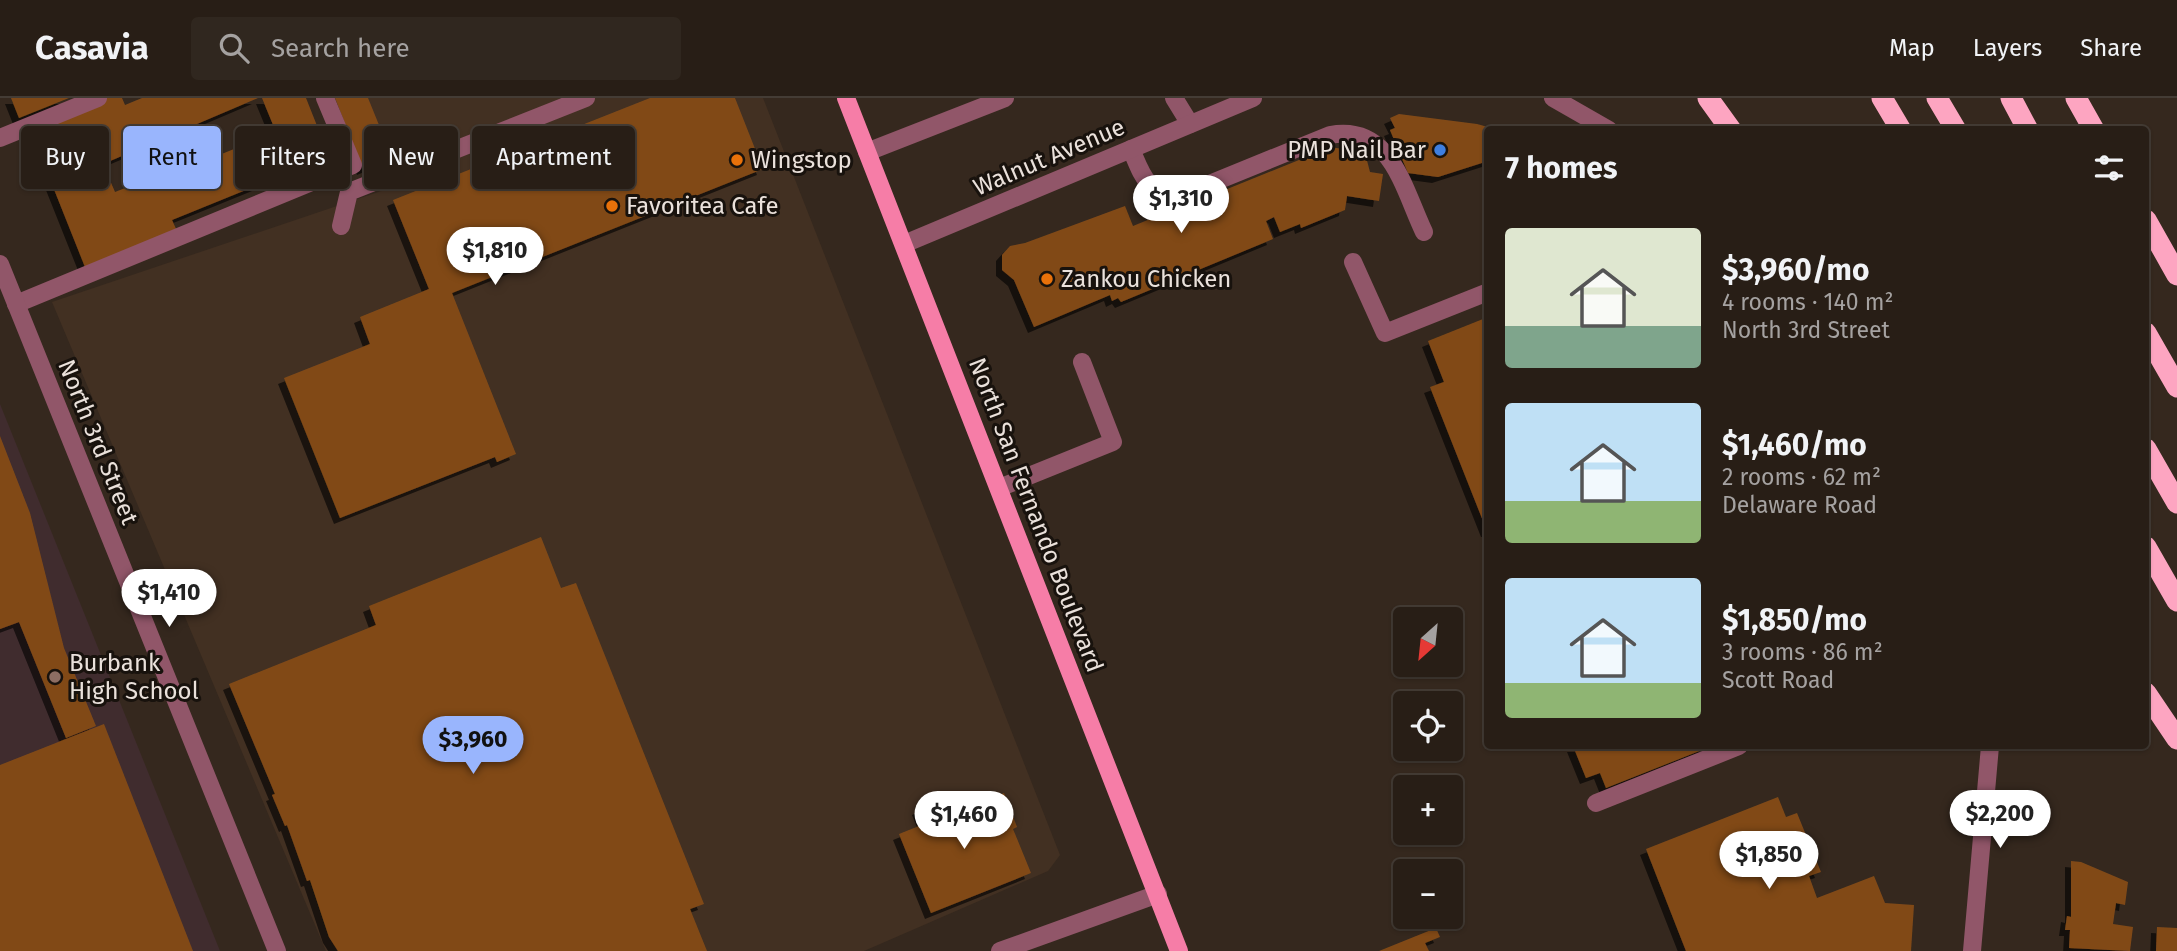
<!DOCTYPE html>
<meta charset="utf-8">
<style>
:root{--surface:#281e16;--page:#30271f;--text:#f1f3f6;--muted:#a5a2a1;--line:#443c35;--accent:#99b5fd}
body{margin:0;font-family:"Fira Sans",sans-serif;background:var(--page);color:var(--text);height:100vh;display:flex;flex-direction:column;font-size:26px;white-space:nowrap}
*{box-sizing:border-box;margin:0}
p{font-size:23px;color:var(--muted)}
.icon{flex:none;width:38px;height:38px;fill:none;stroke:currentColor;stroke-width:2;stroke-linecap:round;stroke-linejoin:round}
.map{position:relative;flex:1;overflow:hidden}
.details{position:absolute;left:1484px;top:28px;width:665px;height:623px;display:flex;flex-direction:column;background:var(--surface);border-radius:7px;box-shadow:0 2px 5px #0004,0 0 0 2px var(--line)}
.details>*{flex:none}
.top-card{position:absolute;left:21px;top:28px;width:665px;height:63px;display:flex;gap:14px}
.needle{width:46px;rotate:207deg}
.controls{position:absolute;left:1393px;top:509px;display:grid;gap:14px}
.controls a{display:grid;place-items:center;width:70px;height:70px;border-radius:7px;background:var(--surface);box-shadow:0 2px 5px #0004,0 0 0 2px var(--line);font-size:35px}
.price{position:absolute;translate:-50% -60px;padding:0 16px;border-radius:24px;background:#fff;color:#222;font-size:23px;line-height:46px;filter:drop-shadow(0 2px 4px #0008)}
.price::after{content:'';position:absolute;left:50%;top:42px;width:21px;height:16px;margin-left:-10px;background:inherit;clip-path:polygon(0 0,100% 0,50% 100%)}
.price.active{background:var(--accent);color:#111}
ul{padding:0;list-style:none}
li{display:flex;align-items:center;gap:21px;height:175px;padding:0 21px}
li span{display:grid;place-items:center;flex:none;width:196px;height:140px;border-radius:7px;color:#555}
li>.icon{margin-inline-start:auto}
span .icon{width:84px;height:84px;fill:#fffc;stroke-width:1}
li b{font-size:30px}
h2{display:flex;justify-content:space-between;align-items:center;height:84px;padding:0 21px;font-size:30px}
.chip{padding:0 24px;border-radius:7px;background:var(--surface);box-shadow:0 2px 5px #0004,0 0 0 2px var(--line);font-size:24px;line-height:63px}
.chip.active{background:var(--accent);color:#111}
header{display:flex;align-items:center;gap:42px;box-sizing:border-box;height:98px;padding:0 35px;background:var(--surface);border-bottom:2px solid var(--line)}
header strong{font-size:33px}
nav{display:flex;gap:38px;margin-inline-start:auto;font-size:24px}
.search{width:490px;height:63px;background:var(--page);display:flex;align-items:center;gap:18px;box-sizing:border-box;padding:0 24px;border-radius:7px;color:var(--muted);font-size:26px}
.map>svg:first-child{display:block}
</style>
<header>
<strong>Casavia</strong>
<div class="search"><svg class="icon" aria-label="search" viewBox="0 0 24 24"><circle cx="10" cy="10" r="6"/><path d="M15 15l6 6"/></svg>Search here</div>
<nav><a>Map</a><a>Layers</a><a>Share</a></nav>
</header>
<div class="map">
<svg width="2177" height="853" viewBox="0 0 2177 853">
<defs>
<filter id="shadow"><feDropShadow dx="-6" dy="6" stdDeviation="0" flood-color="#0009"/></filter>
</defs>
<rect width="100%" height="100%" fill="#35281e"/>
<path fill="#423022" d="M366,0H763L1060,757L1048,773L864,853H326L52,204L402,86Z"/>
<path fill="#402c2e" d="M0,306L220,853H0Z"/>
<g fill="#814a19" filter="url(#shadow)">
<path d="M11,0H69L19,20Z"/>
<path d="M107,0H122L125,7L142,0H258L103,66L115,94L158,77L160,81L276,34L262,0H306L329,58L322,61L327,73L295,86L290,74L172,122L177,133L85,169L30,31Z"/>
<path d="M335,0H368L392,59L363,71Z"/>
<path d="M650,0H735L763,71L452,195L516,356L497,364L495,359L340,420L284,280L370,246L360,219L429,191L393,102Z"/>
<path d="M1399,16L1477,26L1495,31L1488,32V63L1438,79L1408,75L1390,32L1395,30L1390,20Z"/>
<path d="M1331,49L1365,55L1370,74L1383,76L1379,103L1347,98L1345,112L1301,130L1300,126L1280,134L1274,119L1266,123L1273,141L1121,204L1118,200L1112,203L1110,197L1034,229L1014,182L1002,172V157L1010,148L1025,145L1125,108L1133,128L1187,106L1186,103L1203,96L1205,100Z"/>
<path d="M1488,219V433H1487L1430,289L1444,284L1428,243Z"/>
<path d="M0,338L30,415L64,550L96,628L66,640L19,524L0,531Z"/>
<path d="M541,439L561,490L576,485L704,806L690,811L707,853H338L329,839L310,782L307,783L287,727L285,728L272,697L275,696L229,586L376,527L369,508Z"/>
<path d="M104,626L193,853H0V667Z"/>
<path d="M1573,648H1712L1606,690L1600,675L1586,680Z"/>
<path d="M1004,695L1017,729L1013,731L1031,775L931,815L899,736L924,726L918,711L942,701L949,717Z"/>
<path d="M1778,699L1786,719L1797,715L1821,774L1809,778L1817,800L1874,778L1885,805L1914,807L1911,853H1686L1646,751Z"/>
<path d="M2071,763L2081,764L2128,784L2125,807L2116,805L2113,826L2133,829L2130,853L2069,850L2070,832H2065L2067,818L2071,819Z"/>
<path d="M2157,829L2177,830V853H2156Z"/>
<path d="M1436,830L1440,839L1425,845L1429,853H1379Z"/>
</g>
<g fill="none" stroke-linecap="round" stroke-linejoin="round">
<g stroke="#915669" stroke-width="18">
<path d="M1174,0L1190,26"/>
<path d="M0,40L98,0"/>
<path d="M1131,51C1143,79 1146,94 1180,98L1330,37C1391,26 1403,90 1424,134"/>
<path d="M867,54L1005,0"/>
<path d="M341,128L349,94L586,0"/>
<path d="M1353,164L1385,235L1488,194"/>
<path d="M16,206L353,67L325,0"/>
<path d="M999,390L1113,344L1082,264"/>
<path d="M1596,705L1739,648"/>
</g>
<g stroke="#915669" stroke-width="18">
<path d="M1553,0L1609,32"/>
<path d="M904,146L1253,0"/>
<path d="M0,166L277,853"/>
<path d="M1972,853L1990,648"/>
</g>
<path stroke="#915669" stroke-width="18" d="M1000,853L1158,796"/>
<path stroke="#f67da7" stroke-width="18" d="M846,0L1179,853"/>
<g stroke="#fda5c1" stroke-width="21">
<path d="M1708,0L1731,32"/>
<path d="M1882,0L1901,32"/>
<path d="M1937,0L1956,32"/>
<path d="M2011,0L2028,32"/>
<path d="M2076,0L2094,32"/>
<path d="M2146,122L2177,177"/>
<path d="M2146,235L2177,289"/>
<path d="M2146,351L2177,405"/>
<path d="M2146,449L2177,503"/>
<path d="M2146,595L2177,641"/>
</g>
</g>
<circle fill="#3f7fe0" stroke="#18120d" stroke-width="2.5" cx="1440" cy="52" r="7"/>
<g fill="#e8710a" stroke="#18120d" stroke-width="2.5">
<circle cx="737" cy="62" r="7"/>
<circle cx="612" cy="108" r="7"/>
<circle cx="1047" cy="181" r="7"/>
</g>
<circle fill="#8d6e63" stroke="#18120d" stroke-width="2.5" cx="55" cy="579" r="7"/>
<g text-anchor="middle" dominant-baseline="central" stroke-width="6" stroke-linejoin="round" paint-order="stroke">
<g font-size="24" fill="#eae1db" stroke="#18120d" text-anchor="start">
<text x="1426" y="52" text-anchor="end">PMP Nail Bar</text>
<text x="751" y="62">Wingstop</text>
<text x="626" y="108">Favoritea Cafe</text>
<text x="1061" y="181">Zankou Chicken</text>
<text x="69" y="565">Burbank<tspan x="69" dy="28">High School</tspan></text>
</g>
<g font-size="24" fill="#eae1db" stroke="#18120d">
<text transform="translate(1049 59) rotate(-23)">Walnut Avenue</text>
<text transform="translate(98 344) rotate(68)">North 3rd Street</text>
<text transform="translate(1036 417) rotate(69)">North San Fernando Boulevard</text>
</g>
</g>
</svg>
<div class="controls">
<a><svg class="needle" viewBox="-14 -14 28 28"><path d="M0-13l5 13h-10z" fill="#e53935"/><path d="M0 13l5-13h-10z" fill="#a5a2a1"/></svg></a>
<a><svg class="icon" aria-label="locate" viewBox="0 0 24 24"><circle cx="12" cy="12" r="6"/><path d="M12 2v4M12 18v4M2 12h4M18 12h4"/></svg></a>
<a>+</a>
<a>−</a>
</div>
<b class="price" style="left:1181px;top:137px">$1,310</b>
<b class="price" style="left:495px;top:189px">$1,810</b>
<b class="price" style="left:169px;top:531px">$1,410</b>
<b class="price active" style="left:473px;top:678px">$3,960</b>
<b class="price" style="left:2000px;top:752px">$2,200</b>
<b class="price" style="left:964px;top:753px">$1,460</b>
<b class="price" style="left:1769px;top:793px">$1,850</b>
<div class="top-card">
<a class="chip">Buy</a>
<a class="chip active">Rent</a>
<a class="chip">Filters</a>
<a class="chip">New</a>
<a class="chip">Apartment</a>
</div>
<section class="details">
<h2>7 homes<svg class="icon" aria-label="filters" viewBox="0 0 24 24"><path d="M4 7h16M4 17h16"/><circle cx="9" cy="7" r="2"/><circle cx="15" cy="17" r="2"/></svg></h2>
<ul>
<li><span style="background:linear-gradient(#dfe7d0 70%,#7fa58c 0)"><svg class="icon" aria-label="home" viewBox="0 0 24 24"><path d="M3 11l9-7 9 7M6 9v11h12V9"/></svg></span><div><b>$3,960/mo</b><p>4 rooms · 140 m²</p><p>North 3rd Street</p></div></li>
<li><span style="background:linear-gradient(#bfe0f5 70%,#8fb573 0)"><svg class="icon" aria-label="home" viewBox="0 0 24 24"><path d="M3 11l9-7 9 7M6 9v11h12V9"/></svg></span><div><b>$1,460/mo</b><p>2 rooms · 62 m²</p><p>Delaware Road</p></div></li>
<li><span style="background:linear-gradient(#bfe0f5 75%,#8fb573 0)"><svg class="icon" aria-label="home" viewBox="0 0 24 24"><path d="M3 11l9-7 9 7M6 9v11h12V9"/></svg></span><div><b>$1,850/mo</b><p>3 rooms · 86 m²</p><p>Scott Road</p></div></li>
</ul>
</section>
</div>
